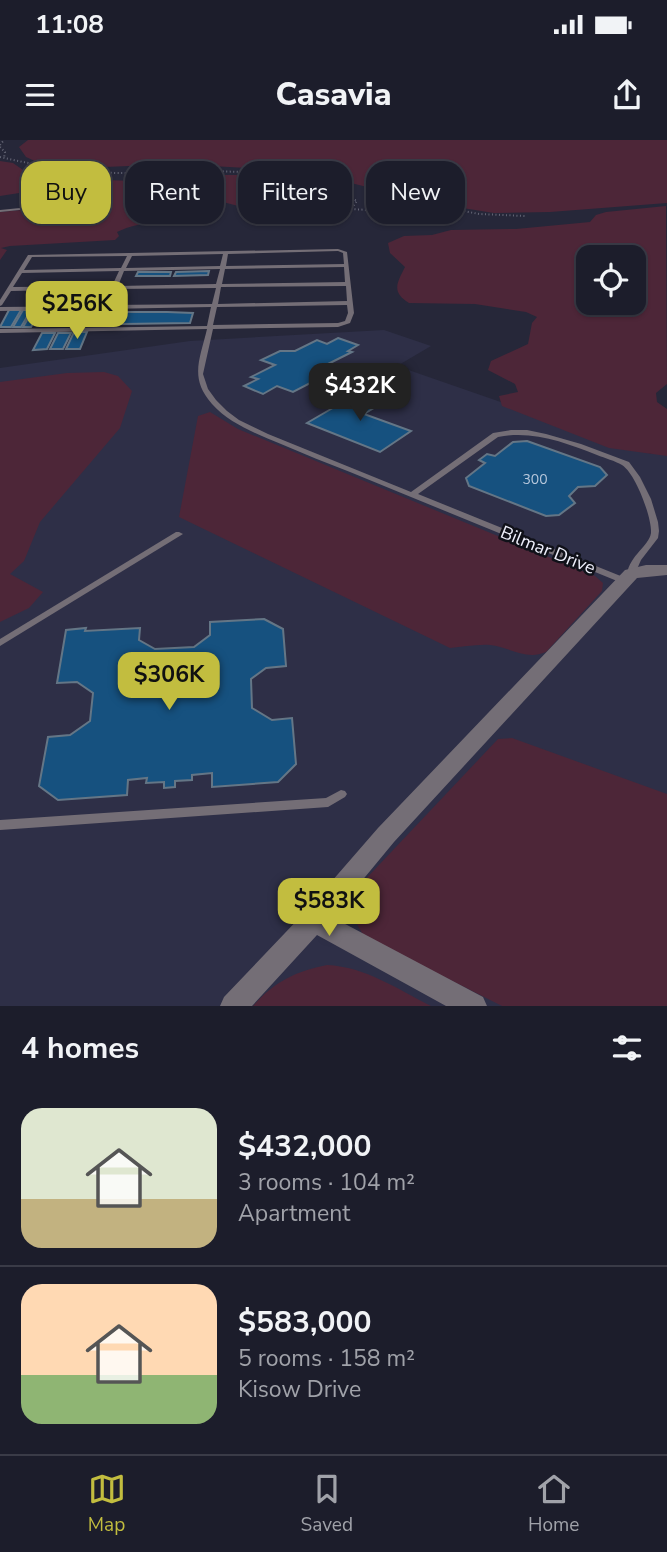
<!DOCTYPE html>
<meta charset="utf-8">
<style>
:root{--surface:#1c1d2b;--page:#252633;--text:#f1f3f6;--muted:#a0a2a9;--line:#3a3b47;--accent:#c2bd3f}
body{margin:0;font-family:"Nunito Sans",sans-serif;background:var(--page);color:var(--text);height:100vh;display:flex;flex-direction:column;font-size:26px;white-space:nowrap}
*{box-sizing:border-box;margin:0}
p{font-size:23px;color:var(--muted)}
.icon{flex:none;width:38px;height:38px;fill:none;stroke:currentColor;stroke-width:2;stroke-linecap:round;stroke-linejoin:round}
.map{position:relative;height:866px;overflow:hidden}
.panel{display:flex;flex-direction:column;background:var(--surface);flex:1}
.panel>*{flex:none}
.hud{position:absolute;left:21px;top:21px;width:626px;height:63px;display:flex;gap:14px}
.controls{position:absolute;left:576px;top:105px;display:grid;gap:14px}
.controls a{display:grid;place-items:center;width:70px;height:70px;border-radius:14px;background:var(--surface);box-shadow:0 2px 5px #0004,0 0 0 2px var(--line);font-size:35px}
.price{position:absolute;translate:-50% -60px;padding:0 16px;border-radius:14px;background:var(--accent);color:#111;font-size:23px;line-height:46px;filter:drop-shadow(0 2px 4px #0008)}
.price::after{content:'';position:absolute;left:50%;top:42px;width:21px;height:16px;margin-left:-10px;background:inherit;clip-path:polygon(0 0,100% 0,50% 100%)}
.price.active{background:#222;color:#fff}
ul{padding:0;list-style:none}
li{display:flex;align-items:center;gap:21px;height:175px;padding:0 21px}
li+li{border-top:2px solid var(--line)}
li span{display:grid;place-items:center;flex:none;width:196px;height:140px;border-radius:21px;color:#555}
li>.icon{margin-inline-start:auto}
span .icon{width:84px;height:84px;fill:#fffc;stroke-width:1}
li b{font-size:30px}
h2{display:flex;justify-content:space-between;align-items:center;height:84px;padding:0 21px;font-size:30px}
.tag{padding:0 24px;border-radius:21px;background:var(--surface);box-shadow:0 2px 5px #0004,0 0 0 2px var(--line);font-size:24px;line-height:63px}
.tag.active{background:var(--accent);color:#111}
.status{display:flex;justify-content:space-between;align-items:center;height:49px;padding:0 35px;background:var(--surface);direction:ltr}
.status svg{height:19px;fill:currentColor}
header{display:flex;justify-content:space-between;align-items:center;height:91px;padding:0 21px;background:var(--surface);font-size:32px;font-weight:800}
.tabs{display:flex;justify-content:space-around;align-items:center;height:98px;border-top:2px solid var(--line);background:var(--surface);font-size:19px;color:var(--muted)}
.tabs a{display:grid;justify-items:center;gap:4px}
.tabs .active{color:var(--accent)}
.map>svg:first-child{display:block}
</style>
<div class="status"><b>11:08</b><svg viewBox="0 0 49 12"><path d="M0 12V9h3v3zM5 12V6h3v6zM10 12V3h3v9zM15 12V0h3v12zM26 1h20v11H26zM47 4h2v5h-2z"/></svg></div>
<header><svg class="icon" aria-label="menu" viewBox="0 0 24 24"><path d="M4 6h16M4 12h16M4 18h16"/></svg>Casavia<svg class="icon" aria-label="share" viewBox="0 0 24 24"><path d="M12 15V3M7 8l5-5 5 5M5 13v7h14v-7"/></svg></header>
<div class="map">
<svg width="667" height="866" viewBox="0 0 667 866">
<rect width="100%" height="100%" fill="#262739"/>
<path fill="#2e2f47" d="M384,190L431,206L397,226L651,314L667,312V866H0V228L190,201Z"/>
<g fill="#4d2638" fill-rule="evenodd">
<path d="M28,0H667V63L550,72L494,73L431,63L303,31L176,24L105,27L37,22L26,17L19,7Z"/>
<path d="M0,21L13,23L33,37L157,42L195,35H253L295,40L310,45L322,54L316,58L242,67L223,62H199L189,69L197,72C171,82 142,80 117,92L119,96L115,100L10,106L1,108L7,110L0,120V72L90,64L95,63L96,57L82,48L36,45L25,47L32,51L0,56Z"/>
<path d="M666,66L667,244L656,253L657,262L667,269V316L609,308L502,266L499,256L518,252L515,244L488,230L491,221L528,204L532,183L537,177L526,172L475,164L409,163C391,152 397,143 405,127L390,113L388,103L404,96L432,95L451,90L516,89L590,82L596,75L606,72ZM588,117H634V163H588Z"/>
<path d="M104,232L118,236L132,251L120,288L40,382L24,421L10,434L43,452L29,468L0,482V242L67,233Z"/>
<path d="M210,272L238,289L595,436L603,443L602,451L546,512C526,521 510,507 490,505C477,504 463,507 450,508L179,377L198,276Z"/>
<path d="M512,598L667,654V866H502L365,797C351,778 351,767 360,745L498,599Z"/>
<path d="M327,825C366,827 397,849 431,866H253C274,842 296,831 327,825Z"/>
</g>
<g fill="#16517f" stroke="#647686" stroke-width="2">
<path d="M209,131L208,135L174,136L176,132Z"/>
<path d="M138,132H171L170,136H136Z"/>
<path d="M9,170H21L11,187H0Z"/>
<path d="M23,170H31L21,187H13Z"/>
<path d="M33,170H41L31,187H23Z"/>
<path d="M126,172H167L193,173L190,183L122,184Z"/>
<path d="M74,192H87L80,209H66Z"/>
<path d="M42,193H55L47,209L33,210Z"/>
<path d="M58,193H71L63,209H50Z"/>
<path d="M338,198L358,205L348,211L352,212L330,223L335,225L313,237L318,239L293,252L277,246L263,254L244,246L258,239L251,237L275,225L261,220L280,211H295L317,200L327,204Z"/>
<path d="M362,251L387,260L364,274L411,291L380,312L307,283Z"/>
<path d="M527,301L600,327L607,335L595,346L578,347L569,356L575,363L559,375L546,376L469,346L466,338L485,323L479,320L487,314L495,316L513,302Z"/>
<path d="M264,479L283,489L286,526L266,528L251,539L252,568L272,580L292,578L296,624L278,642L212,647V633L192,635V640L175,641V647L164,648V642L146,643L147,638L128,640L127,655L58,660L39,646L48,597L70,595L90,581L93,553L77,542L57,543L66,490L86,488L85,491L140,488L139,500L155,509L194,507L210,495V482Z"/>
</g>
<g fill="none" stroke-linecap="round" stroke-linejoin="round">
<g stroke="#656676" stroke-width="2" stroke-dasharray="1 2.5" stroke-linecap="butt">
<path d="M0,5L4,0"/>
<path d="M0,7L5,12L4,18"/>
<path d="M0,17C40,26 80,33 122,33C207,34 277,20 357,61L351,69L280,78"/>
<path d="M351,69L368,70L401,61H414L479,74L525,76"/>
</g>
<g fill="#746e76" fill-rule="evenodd">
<path d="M60,64L58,66L0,72V70Z"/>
<path d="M338,109L347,112L354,173L350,183L338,187L213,189L203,234L208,249L216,260L227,271L239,280L268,294L411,352L493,293L511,290H527L546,294L581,304L629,322L640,337L651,359L658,382L659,391L658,398L641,420L634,436L631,437L627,434C630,415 649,406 651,393C652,378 636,334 622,325C615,321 605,318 597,315C566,303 533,290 498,297L418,354L628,439L629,441L628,443H622C531,406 440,369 350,332C327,323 304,314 281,304C257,294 230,284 212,264C189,238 200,219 207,189L0,193V189L207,186L211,167L0,171V167L103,166L111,149L11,151L2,165L0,166V160L28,115ZM338,111L343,113L344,124L226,126L228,114ZM223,114L220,126L126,128L132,116ZM127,116L121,128L24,130L32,117ZM344,127L345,142L222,144L225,129ZM220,129L216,144L118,146L124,131ZM119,131L112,146L13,147L22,133ZM346,146L347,161L218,164L221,147ZM216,148L212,164L109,165L116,149ZM347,165L348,173L345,181L338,183L213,185L217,167Z"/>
<path d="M176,392H179L183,394L0,506V499Z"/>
<path d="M341,650L345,651L347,654L345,657L328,667L0,690V680L326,658Z"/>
</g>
<path fill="#746e76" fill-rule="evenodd" d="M646,425H667V435L637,438L394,702L332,777L483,857L487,866H446L317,795L252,866H220L224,857L305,772L378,688L625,430Z"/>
</g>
<g text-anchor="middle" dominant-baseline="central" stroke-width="5" stroke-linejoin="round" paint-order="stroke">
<g font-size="14" fill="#b8c8dc">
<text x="535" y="339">300</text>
</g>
<g font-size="18" fill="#eeeffb" stroke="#101119">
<text transform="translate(548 410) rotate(22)">Bilmar Drive</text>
</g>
</g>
</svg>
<div class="controls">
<a><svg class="icon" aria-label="locate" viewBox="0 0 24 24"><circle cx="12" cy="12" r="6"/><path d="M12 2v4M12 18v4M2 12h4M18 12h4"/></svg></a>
</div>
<b class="price" style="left:77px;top:201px">$256K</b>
<b class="price active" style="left:360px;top:283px">$432K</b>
<b class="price" style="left:169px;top:572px">$306K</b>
<b class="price" style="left:329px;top:798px">$583K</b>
<div class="hud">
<a class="tag active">Buy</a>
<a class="tag">Rent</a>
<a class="tag">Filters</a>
<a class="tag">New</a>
</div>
</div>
<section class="panel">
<h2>4 homes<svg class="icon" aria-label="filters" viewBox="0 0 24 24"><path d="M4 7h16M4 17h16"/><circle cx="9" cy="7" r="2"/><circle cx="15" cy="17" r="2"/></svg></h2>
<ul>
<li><span style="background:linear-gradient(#dfe7d0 65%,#c2b280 0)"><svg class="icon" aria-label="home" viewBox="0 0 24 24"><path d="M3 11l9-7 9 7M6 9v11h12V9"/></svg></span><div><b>$432,000</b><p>3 rooms · 104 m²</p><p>Apartment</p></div></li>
<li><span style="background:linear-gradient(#ffd9b3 65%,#8fb573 0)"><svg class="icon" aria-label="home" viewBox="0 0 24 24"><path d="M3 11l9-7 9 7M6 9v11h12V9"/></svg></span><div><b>$583,000</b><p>5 rooms · 158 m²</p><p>Kisow Drive</p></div></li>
</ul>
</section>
<nav class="tabs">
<a class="active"><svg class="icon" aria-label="map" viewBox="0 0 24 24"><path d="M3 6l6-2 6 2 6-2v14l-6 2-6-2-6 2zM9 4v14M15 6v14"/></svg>Map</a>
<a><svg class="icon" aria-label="saved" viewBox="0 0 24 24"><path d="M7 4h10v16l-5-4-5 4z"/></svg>Saved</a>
<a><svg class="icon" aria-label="home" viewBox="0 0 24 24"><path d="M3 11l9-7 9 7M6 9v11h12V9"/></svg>Home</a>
</nav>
